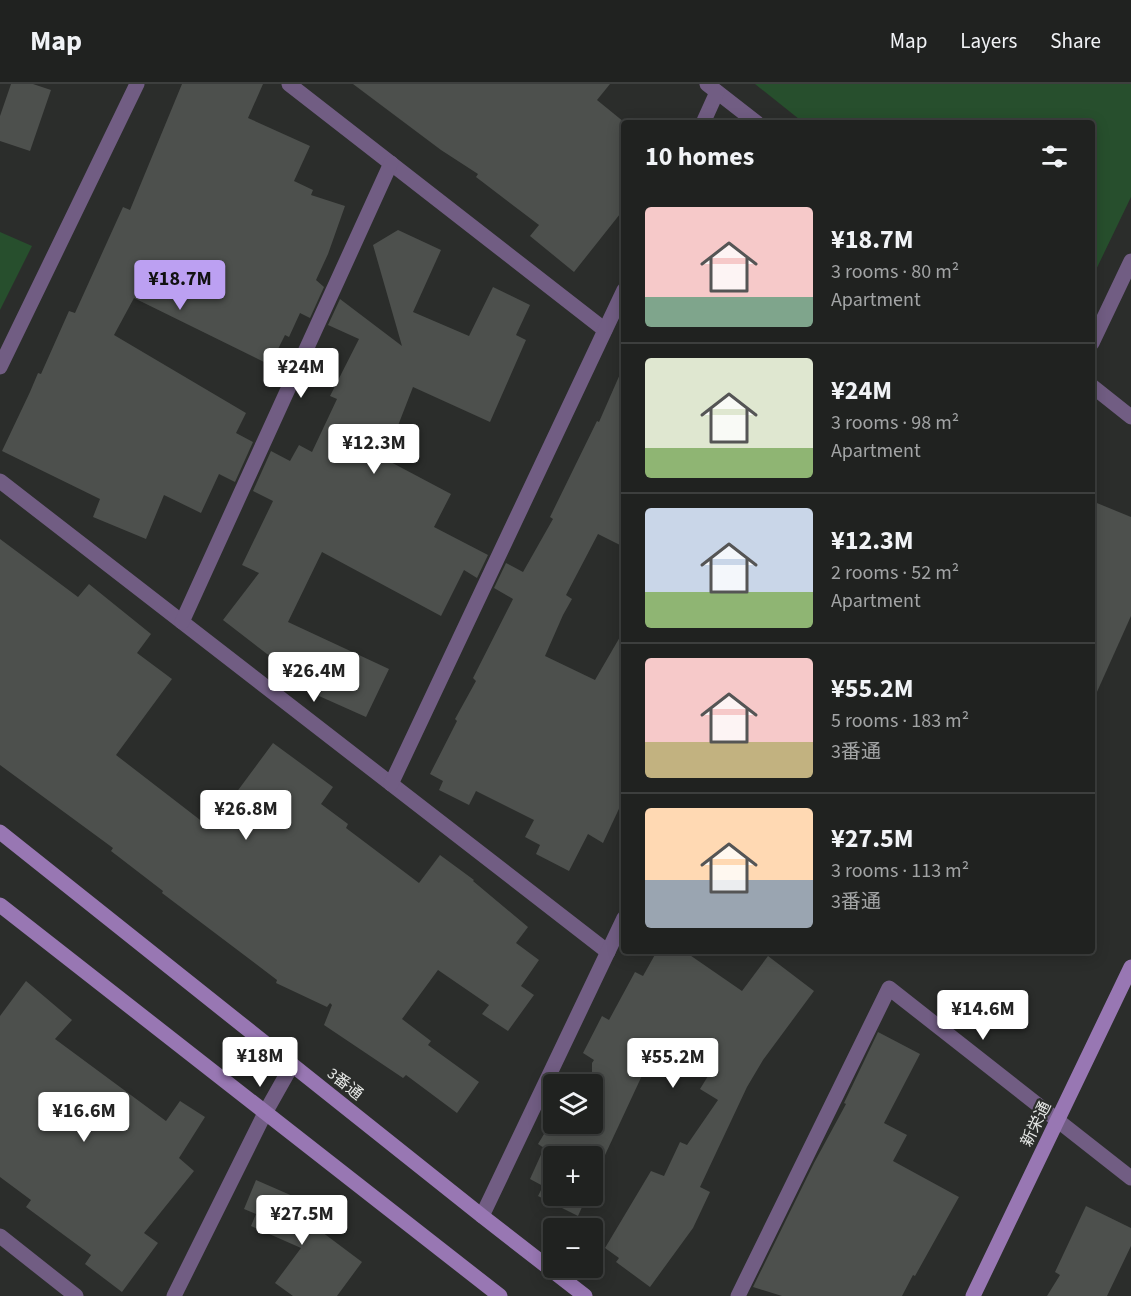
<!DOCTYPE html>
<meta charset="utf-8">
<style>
:root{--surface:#202220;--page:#2d2f2d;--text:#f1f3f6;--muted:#a2a4a5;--line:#3d3f3e;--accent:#bca0f2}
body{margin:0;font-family:"Source Sans 3","Noto Sans JP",sans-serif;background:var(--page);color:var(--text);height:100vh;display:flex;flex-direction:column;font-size:22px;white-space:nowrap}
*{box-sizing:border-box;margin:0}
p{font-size:20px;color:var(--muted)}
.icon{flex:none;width:33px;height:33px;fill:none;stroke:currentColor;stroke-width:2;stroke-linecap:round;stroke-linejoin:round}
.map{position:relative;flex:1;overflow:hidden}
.details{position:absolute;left:621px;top:36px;width:474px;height:834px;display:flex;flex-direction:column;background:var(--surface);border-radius:6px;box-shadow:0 3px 15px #0003,0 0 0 2px var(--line)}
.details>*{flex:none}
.tools{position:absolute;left:543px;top:990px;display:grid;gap:12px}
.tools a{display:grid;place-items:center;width:60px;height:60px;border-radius:6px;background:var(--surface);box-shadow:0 3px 15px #0003,0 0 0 2px var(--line);font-size:30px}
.price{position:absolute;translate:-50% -51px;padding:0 14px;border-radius:6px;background:#fff;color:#222;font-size:20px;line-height:39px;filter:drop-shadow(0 2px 3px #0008)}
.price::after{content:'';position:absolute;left:50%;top:36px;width:18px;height:14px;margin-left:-9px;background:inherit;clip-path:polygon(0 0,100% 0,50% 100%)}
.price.active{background:var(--accent);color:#111}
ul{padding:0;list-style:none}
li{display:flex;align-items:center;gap:18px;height:150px;padding:0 24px}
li+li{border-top:2px solid var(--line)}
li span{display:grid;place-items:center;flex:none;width:168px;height:120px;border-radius:6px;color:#555}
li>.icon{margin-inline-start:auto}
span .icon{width:72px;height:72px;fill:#fffc;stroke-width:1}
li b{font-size:26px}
h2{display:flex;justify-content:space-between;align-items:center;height:72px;padding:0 24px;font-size:26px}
header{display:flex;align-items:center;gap:36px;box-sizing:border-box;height:84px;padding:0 30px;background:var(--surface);border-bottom:2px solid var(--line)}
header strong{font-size:28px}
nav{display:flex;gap:33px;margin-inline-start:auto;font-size:21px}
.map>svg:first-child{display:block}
</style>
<header>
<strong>Map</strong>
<nav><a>Map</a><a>Layers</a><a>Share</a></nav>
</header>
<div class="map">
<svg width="1131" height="1212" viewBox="0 0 1131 1212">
<rect width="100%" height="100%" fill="#2b2d2b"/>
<g fill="#274f2d">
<path d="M755,0H1131V113L1092,194V39H804Z"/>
<path d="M0,148L32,162L0,226Z"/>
</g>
<g fill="#4d504d">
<path d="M11,0H33L51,6L30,67L0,57V32Z"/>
<path d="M182,0H263L248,34L310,62L294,97L313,106L311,111L345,122L328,170L316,196L324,203L310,234L300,229L289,253L285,251L270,281L134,214L114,251L246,329L236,349L253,358L235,398L219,390L201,429L164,411L146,455L93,433L100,415L2,367L30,308L38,289L41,290L69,227L75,229L123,123L130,126Z"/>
<path d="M353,0H610L597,16L624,38V125L574,188L530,152L539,141L476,93L478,90L441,66Z"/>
<path d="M398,146L441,166L413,228L469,252L493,203L530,221L516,251L526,256L490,338L413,303L385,375L451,410L434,443L488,471L477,494L464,486L441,532L322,468L288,538L389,585L366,633L319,612L326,597L267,570L223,536L259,489L242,481L273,417L253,407L271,367L290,377L299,361L312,368L337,315L330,312L359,255L328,241L340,215L402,262L373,161Z"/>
<path d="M624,281V463L598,450L566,511L572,515L563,531L545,572L595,596L624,546V714L603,759L588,750L569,787L536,770L540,761L525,753L534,736L476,707L469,721L439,706L443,697L430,690L457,637L455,635L476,597L473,594L513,515L494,504L506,479L523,488L553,435L550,433L597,337L599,338Z"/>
<path d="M1092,417L1131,433V532L1092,619Z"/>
<path d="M0,455L78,513L89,500L151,550L137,569L172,595L116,671L208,742L214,735L216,736L273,659L333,703L321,720L348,740L346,744L419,799L440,771L474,796L473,797L528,843L516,859L539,876L521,902L534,911L508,947L482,930L489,921L438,886L402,935L431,957L428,961L479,998L457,1029L406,991L403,994L324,941L332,921L330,919L327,923L276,899L277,896L162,809L163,807L111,767L113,764L0,681Z"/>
<path d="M657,867H684L742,907L768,872L814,907L763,976L747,1003L700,1103L710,1108L693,1144L650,1203L616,1178L619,1174L605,1164L651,1087L664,1092L680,1058L687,1061L718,1016L700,1005L713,984L659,955L592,1099V1072H554V1112H587L578,1132L538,1112L543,1102L530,1095L544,1064L538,1060L550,1040H592V979L594,976L583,969L602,932L609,936L635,888L643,892Z"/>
<path d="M26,897L72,936L55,955L166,1037L180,1017L205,1033L179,1074L194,1087L144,1149L158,1159L122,1208L85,1180L91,1171L26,1123L31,1116L0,1093V932Z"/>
<path d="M878,948L920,970L884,1039L907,1051L893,1077L959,1113L915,1192L913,1191L902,1212H782L753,1203L814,1079L846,1020L844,1019Z"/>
<path d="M256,1096L295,1113L290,1124L362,1178L337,1212H293L275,1199L301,1164L251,1142L256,1130L244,1125Z"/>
<path d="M1086,1122L1131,1144V1162L1107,1212H1047L1060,1191L1055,1188Z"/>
</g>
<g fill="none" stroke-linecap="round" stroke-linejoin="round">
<g stroke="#715d83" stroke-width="15">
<path d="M289,0L605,246"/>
<path d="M707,0L757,39"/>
<path d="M703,39L717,8"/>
<path d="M1092,259L1131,177"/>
<path d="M0,283L137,0"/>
<path d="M1092,302L1131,333"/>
<path d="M0,397L608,868"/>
<path d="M182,538L391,79"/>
<path d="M391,700L624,206"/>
<path d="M482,1132L624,834"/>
<path d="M0,1152L76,1212"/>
<path d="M174,1212L265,1029L292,981"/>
<path d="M738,1212L889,904L1131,1094"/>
</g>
<g stroke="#9877b3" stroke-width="15">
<path d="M0,748L482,1132L585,1212"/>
<path d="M0,821L500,1212"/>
<path d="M973,1212L1131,883"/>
</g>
</g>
<g text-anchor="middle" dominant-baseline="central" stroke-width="4.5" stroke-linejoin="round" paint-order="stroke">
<g font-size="16" fill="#e6e8e6" stroke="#2b2d2b">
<text transform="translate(345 1000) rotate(39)">3番通</text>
<text transform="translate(1036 1040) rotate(-64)">新栄通</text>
</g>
</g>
</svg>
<div class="tools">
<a><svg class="icon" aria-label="layers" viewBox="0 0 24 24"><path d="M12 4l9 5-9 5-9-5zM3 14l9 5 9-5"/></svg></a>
<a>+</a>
<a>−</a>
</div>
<b class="price active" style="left:180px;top:227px">¥18.7M</b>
<b class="price" style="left:301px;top:315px">¥24M</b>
<b class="price" style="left:374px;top:391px">¥12.3M</b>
<b class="price" style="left:314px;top:619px">¥26.4M</b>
<b class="price" style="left:246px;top:757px">¥26.8M</b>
<b class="price" style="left:983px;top:957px">¥14.6M</b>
<b class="price" style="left:260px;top:1004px">¥18M</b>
<b class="price" style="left:673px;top:1005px">¥55.2M</b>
<b class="price" style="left:84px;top:1059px">¥16.6M</b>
<b class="price" style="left:302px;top:1162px">¥27.5M</b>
<section class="details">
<h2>10 homes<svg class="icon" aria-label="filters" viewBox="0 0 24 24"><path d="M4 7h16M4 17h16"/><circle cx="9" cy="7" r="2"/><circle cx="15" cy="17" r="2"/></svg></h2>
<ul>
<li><span style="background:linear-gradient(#f6c9c9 75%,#7fa58c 0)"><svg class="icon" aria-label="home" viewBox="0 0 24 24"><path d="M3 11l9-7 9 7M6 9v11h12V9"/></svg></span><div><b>¥18.7M</b><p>3 rooms · 80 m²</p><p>Apartment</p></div></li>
<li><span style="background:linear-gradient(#dfe7d0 75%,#8fb573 0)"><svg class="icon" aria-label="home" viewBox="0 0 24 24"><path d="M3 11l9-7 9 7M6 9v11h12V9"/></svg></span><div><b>¥24M</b><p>3 rooms · 98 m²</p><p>Apartment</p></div></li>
<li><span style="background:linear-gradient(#c9d6e8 70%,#8fb573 0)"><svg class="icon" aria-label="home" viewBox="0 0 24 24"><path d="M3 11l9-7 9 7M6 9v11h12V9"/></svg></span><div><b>¥12.3M</b><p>2 rooms · 52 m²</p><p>Apartment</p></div></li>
<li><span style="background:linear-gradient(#f6c9c9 70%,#c2b280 0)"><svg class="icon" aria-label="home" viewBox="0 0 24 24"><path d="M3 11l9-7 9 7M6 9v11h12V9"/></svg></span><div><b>¥55.2M</b><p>5 rooms · 183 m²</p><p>3番通</p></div></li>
<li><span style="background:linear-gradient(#ffd9b3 60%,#9aa5b1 0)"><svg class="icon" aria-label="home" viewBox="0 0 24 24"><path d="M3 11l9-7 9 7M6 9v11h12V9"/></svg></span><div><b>¥27.5M</b><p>3 rooms · 113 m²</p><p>3番通</p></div></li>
</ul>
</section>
</div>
